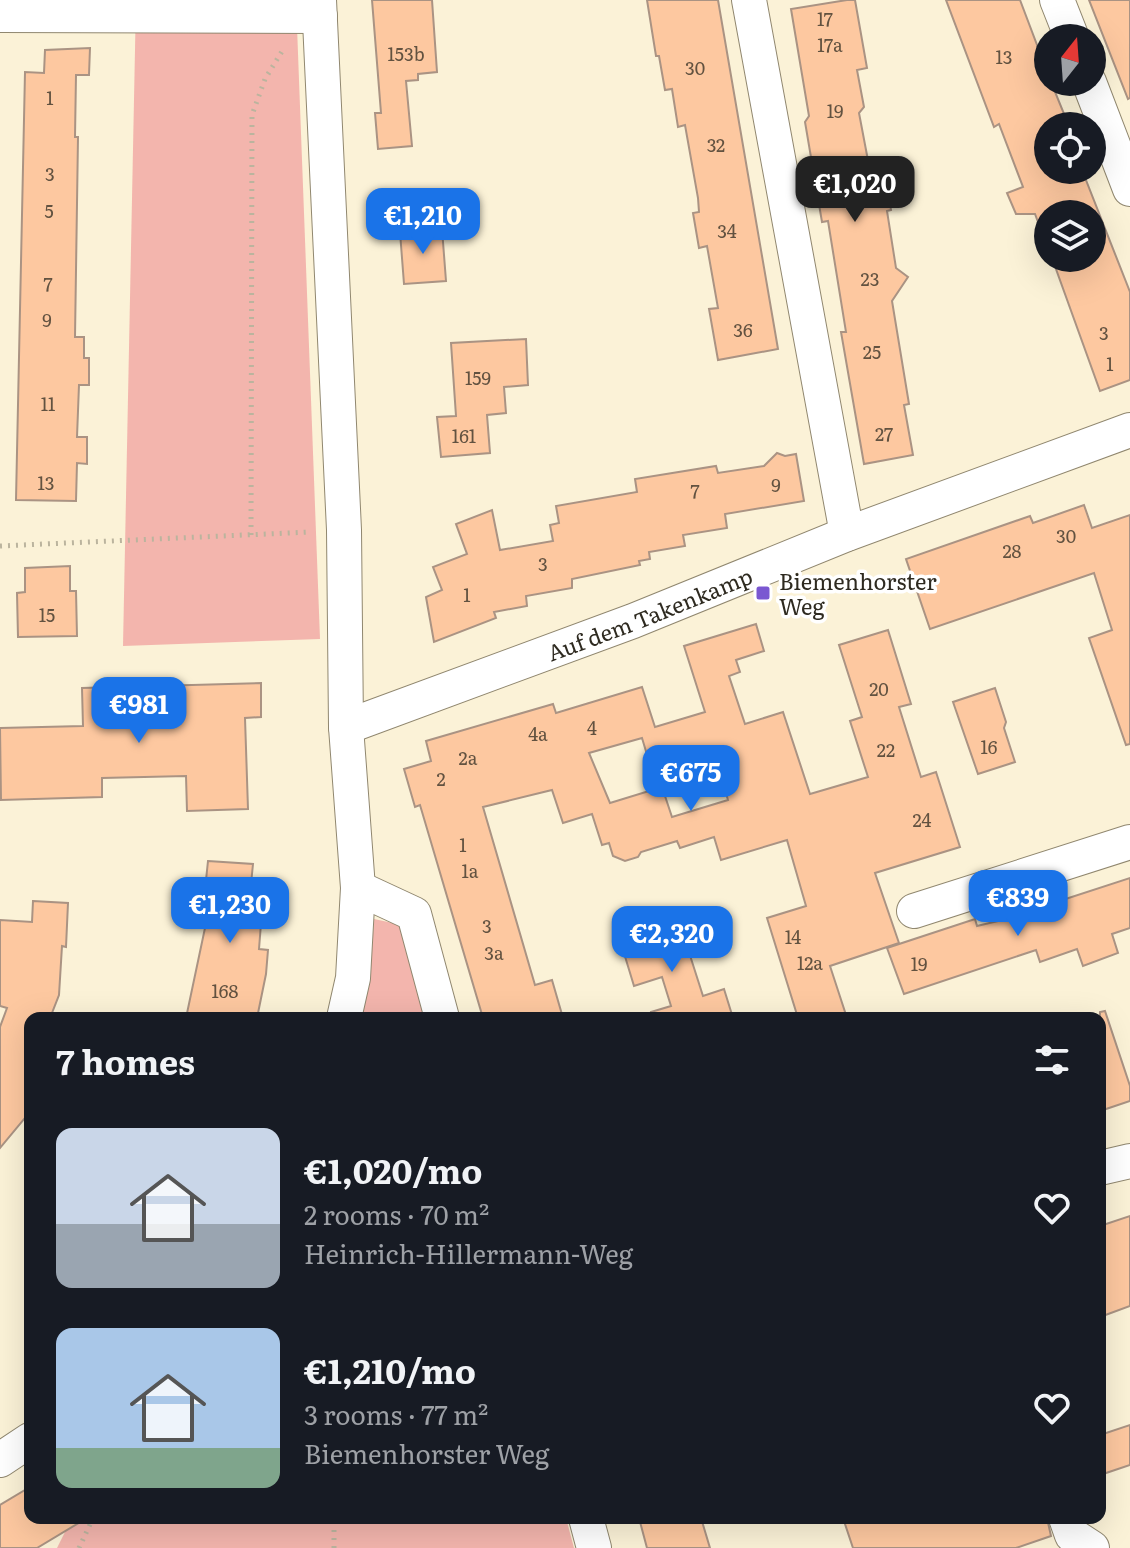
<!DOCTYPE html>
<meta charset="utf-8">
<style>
:root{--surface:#171b24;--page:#20242c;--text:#f1f3f6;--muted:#9ea1a6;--accent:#1a73e8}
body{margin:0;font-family:Literata,serif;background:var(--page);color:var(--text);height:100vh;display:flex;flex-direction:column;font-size:30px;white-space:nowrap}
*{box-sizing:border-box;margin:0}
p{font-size:26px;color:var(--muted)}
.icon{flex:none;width:44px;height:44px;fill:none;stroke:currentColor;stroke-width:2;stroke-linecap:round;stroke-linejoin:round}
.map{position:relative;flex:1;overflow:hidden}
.panel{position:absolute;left:24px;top:1012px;width:1082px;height:512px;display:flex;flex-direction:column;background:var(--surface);border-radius:16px;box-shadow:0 8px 32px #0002}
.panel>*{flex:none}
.needle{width:52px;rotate:17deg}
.tools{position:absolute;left:1034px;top:24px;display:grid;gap:16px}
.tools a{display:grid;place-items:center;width:72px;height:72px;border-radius:50%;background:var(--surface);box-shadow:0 8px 32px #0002;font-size:40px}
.price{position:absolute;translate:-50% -68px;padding:0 18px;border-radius:16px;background:var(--accent);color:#fff;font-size:26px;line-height:52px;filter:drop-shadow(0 2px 4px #0008)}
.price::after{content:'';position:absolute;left:50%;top:48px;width:24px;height:18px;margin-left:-12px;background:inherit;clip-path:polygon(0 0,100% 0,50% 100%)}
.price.on{background:#222;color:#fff}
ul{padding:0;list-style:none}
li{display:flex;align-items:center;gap:24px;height:200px;padding:0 32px}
li span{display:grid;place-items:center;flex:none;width:224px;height:160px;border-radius:16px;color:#555}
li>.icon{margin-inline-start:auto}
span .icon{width:96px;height:96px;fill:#fffc;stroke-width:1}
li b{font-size:34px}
h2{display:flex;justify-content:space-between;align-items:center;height:96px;padding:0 32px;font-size:34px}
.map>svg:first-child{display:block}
</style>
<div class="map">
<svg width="1130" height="1548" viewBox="0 0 1130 1548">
<rect width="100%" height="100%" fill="#fbf2d7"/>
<g fill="#f3b5ad">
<path d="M136,0H296L320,639L123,646Z"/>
<path d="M374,919L402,925L427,1018H357L371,963Z"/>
<path d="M72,1518H566L574,1548H57Z"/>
</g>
<g fill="#fdc8a0" stroke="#aa9383" stroke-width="2" fill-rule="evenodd">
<path d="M372,0H432L437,72L418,74V80L406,81L412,146L378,149L375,113H381Z"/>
<path d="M647,0H718L778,349L718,360L709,309L718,308L707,246L699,248L693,213L699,212L698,198L685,125L678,127L672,89L665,90L659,56H656Z"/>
<path d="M847,0H855L867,68L857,70L864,107L859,113L870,171L884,169L891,210L887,211L896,268L908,277L892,301L909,404L904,405L913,455L864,464L841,332H846L828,221L822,222L805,122L809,116L791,9Z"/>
<path d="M946,0H1020L1048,74V82H1051L1069,126H1048V170H1082L1130,292V380L1100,391L1052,258H1092V214H1048V249L1035,214H1016L1007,193L1023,187L999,124L994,127Z"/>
<path d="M1089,0H1130V98L1128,99Z"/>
<path d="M90,48L89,75H76L75,137H78L75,337H84V358H89V385H79L77,437H87V464L77,463L76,501L16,500L25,72L44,73L45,50Z"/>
<path d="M442,229L446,281L404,284L400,232Z"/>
<path d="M526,339L528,385L504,387L506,413L487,415L490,453L441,457L437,417L456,416L451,343Z"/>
<path d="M777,453L785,456L796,454L804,501L725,514L727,528L683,535L685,546L649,552L650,559L639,561L640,565L572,579V588L526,596L527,606L494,612L496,618L434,642L426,597L442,590L433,567L467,554L456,524L492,510L500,550L553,541L550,525L559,523L556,506L637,492L635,479L716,466L718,473L764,466Z"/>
<path d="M1084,505L1092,528L1130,515V744L1126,745L1089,638L1112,630L1094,573L930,629L906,559L1030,516L1033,523Z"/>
<path d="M70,566V591H76L77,636L18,637L17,593L25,592V568Z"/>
<path d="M756,624L764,651L736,660L740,672L729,676L745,724L783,712L810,794L868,777L850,721L862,717L839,645L888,630L911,704L899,707L921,777L936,772L960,847L875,873L899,943L830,966L847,1018H798L767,918L806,906L787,840L721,860L714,837L680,848L677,841L641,852L638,857L625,861L613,856L609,843L602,845L592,814L563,823L552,790L483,807L535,985L552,980L563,1018H483L420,805L415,807L404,769L431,761L426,741L553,704L556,713L642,687L655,727L705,712L684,646ZM642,738L651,768L714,753L728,800L672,817L662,787L610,803L589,753Z"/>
<path d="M261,683V717L245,718L248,809L187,811L186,776L102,778V797L1,800L0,728L83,726L82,688Z"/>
<path d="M995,688L1006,722L1004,728L1015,762L978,774L953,702Z"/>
<path d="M208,861L253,864L251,884L264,885L259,949L268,950L266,974L257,1018H186L205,928H199L202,880H206Z"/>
<path d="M1130,878V928L1112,934L1118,953L1083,966L1077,949L1040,962L1036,950L904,994L887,948L975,919L977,926L998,921Z"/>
<path d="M33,901L68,903L66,947L62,946L59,995L50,1018H30V1112L0,1148V1027L7,1008L0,1006V920L32,922Z"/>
<path d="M679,921L703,996L724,989L733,1018H652L651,1012L671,1006L662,977L634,986L620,940Z"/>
<path d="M1105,1011L1130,1086V1101L1100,1111V1012Z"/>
<path d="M1130,1216V1306L1100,1317V1226Z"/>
<path d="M1130,1425V1465L1100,1475V1435Z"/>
<path d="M30,1487V1518H87L37,1548H0V1505Z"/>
<path d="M639,1518H701L710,1548H647Z"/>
<path d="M843,1518H1047L1051,1536L1016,1548H853Z"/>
</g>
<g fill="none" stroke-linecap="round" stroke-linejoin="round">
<defs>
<g id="street">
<path d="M319,0L344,530L346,727L358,888L353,978L344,1018"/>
<path d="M749,0L847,534"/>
<path d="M1057,0L1072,38"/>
<path d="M0,15L320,16"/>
<path d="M1089,82L1130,189"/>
<path id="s1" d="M346,727L633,621L847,534L1130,430"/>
<path d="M358,888L414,914L442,1018"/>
<path d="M914,911L1130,842"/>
<path d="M1100,1168L1130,1161"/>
<path d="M0,1460L30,1440"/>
<path d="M586,1518L594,1548"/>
<path d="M1066,1518L1072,1535L1092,1548"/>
</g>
</defs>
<use href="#street" stroke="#90876f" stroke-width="36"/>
<g stroke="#bbb49e" stroke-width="5" stroke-dasharray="2 6" stroke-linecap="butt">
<path d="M251,535L252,115L265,79L284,48"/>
<path d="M0,546L311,532"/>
<path d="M79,1548L93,1518"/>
<path d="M334,1548V1518"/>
</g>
<use href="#street" stroke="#fff" stroke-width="34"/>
</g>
<rect fill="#7a57d1" stroke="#fff" stroke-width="3" x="755" y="585" width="16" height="16" rx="4"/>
<g text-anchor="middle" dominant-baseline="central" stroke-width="7" stroke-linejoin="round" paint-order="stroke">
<g font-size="18" fill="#625240">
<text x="825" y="18">17</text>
<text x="830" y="44">17a</text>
<text x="406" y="53">153b</text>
<text x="1004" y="56">13</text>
<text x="695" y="67">30</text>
<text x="50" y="97">1</text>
<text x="835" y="110">19</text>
<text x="716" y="144">32</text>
<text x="50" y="173">3</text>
<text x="49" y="210">5</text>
<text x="727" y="230">34</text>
<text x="870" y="278">23</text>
<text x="48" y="283">7</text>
<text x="47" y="319">9</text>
<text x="743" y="329">36</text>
<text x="1104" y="332">3</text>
<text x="872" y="351">25</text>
<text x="1110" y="363">1</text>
<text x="478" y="377">159</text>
<text x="48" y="403">11</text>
<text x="884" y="433">27</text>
<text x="464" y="435">161</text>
<text x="46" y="482">13</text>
<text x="776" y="484">9</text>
<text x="695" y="490">7</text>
<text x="1066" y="535">30</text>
<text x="1012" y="550">28</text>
<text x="543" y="563">3</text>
<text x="467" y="594">1</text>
<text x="47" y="614">15</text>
<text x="879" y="688">20</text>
<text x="592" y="727">4</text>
<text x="538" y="733">4a</text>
<text x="989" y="746">16</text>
<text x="886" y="749">22</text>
<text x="468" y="757">2a</text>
<text x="441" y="778">2</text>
<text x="922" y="819">24</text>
<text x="463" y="844">1</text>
<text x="470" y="870">1a</text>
<text x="487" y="925">3</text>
<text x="793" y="936">14</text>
<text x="494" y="952">3a</text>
<text x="810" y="962">12a</text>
<text x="919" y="963">19</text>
<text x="225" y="990">168</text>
</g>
<g font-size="22" fill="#2e2a20" stroke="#fff" text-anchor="start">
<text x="779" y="580">Biemenhorster<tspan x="779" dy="25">Weg</tspan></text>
</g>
<g font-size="22" fill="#2e2a20" stroke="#fff">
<text stroke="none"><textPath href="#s1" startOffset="324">Auf dem Takenkamp</textPath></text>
</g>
</g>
</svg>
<div class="tools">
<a><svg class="needle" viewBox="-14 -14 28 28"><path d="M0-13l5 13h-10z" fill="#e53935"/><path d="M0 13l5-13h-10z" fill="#9ea1a6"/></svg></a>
<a><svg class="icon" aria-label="locate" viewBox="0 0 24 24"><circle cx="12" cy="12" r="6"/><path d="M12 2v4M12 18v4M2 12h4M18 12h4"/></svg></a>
<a><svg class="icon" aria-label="layers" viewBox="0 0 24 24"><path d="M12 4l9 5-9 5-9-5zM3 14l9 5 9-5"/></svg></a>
</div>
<b class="price on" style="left:855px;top:224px">€1,020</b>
<b class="price" style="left:423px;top:256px">€1,210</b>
<b class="price" style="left:139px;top:745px">€981</b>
<b class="price" style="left:691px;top:813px">€675</b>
<b class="price" style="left:1018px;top:938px">€839</b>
<b class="price" style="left:230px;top:945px">€1,230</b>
<b class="price" style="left:672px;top:974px">€2,320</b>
<section class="panel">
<h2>7 homes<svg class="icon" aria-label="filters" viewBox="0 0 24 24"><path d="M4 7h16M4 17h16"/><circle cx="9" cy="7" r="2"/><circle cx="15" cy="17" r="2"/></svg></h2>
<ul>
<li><span style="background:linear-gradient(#c9d6e8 60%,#9aa5b1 0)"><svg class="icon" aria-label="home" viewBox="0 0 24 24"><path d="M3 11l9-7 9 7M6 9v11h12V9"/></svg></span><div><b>€1,020/mo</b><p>2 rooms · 70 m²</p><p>Heinrich-Hillermann-Weg</p></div><svg class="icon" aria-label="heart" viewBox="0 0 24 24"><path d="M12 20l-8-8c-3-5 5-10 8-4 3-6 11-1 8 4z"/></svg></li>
<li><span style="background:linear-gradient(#a9c7e8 75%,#7fa58c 0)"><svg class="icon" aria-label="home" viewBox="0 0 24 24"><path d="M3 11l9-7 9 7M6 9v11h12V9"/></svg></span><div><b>€1,210/mo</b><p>3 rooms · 77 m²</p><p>Biemenhorster Weg</p></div><svg class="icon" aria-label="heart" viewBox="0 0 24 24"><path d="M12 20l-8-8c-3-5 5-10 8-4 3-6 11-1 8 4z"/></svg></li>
</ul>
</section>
</div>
